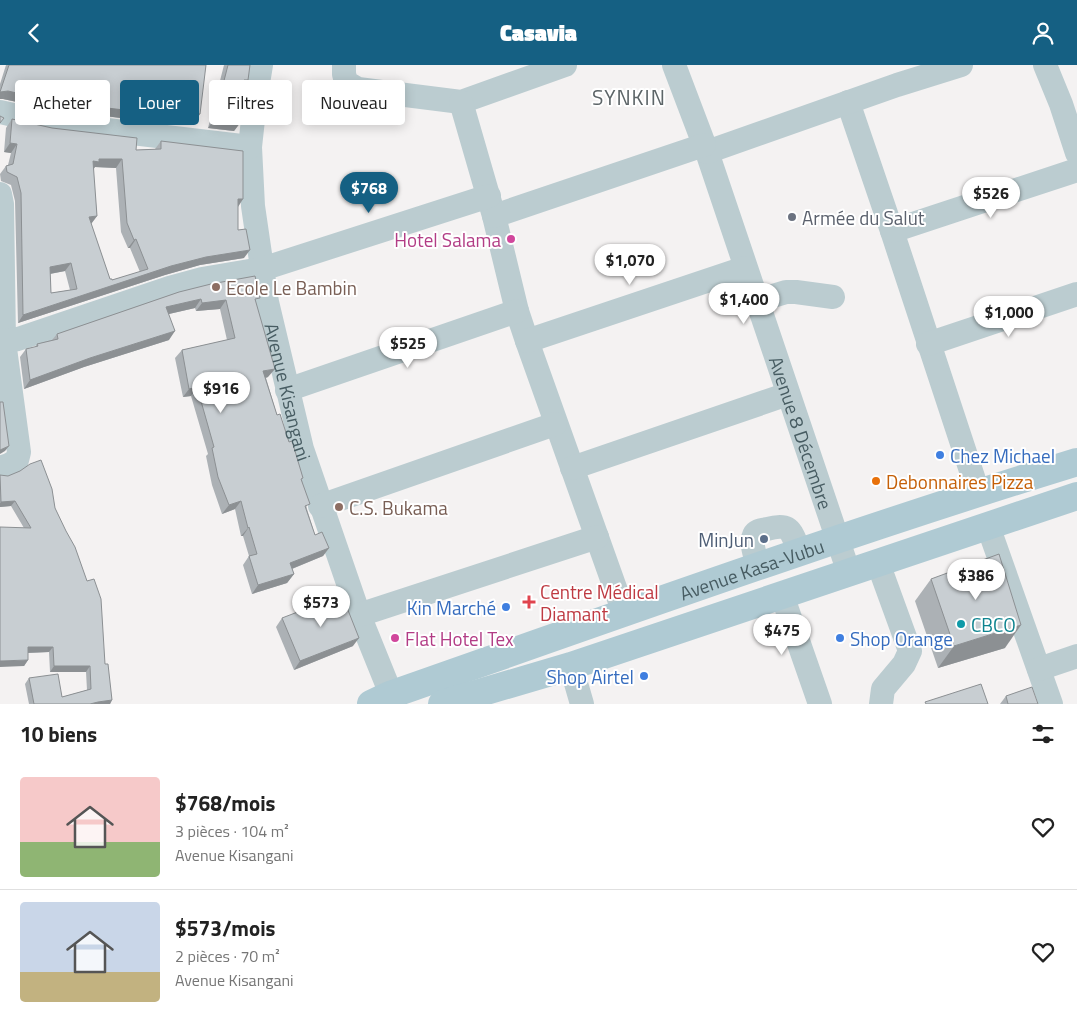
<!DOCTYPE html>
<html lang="fr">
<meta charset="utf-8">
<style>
:root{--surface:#fff;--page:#f2f2f2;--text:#222;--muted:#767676;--line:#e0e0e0;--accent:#156083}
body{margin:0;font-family:"Titillium Web",sans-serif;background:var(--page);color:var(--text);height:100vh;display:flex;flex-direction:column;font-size:19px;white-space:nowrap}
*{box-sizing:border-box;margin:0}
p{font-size:16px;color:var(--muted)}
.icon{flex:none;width:28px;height:28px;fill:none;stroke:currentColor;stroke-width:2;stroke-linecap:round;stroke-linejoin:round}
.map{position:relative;height:639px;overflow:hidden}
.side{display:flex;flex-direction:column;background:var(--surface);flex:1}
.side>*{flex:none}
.hud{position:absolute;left:15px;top:15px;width:500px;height:45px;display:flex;gap:10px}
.price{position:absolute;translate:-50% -42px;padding:0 11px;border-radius:18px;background:#fff;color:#222;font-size:16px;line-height:32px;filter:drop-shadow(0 1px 2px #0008)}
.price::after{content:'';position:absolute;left:50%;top:30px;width:15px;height:11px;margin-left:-8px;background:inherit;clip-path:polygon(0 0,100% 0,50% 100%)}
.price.active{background:var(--accent);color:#fff}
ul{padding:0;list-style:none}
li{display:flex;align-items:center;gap:15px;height:125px;padding:0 20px}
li+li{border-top:1px solid var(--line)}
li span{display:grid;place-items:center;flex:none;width:140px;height:100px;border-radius:5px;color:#555}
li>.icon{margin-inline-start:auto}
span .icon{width:60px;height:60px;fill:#fffc;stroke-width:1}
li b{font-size:21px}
h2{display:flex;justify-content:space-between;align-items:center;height:60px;padding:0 20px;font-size:21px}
.pill{padding:0 18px;border-radius:5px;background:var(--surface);box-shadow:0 2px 12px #0003;font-size:18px;line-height:45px}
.pill.active{background:var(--accent);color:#fff}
header{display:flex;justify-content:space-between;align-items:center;height:65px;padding:0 20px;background:var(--accent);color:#fff;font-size:22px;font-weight:800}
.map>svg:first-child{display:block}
</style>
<header><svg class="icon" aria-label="back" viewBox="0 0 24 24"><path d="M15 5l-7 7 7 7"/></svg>Casavia<svg class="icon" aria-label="person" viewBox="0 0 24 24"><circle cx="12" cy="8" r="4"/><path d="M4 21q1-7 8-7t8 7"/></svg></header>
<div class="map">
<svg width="1077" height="639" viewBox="0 0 1077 639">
<rect width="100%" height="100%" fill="#f4f2f2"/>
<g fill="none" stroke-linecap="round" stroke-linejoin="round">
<g stroke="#bbccd0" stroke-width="24">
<path id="s1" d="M261,0L255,36L250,82L253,141L267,237L302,384L359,550L395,639"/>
<path d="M344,0V9L346,17L358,24L461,37L565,0"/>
<path id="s2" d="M674,0L707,87L849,508"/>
<path d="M1045,0L1061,39L1077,88"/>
<path d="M461,37L494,151L517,246L527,276L624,548"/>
<path d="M848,37L892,166L978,427"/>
<path d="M0,47L48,58L250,82"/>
<path d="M707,87L897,20L961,0"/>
<path d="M0,129L2,139L4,276L19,387L17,395L9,400L0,403"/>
<path d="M494,151L704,80"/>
<path d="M892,166L1077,105"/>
<path d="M756,236L786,227H796L833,232"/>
<path d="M4,276L18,274L169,223L202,214L262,204L489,131"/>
<path d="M527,276L745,203"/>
<path d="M928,279L1077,229"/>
<path d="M287,325L517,246"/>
<path d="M572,403L788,329"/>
<path d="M320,441L555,359"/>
<path d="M988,461L1051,639"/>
<path d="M878,498L910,586L904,599L883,624L881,639"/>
<path d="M758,501C756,493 750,478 754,470C756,465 763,465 767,464C792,457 790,467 800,486"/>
<path d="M782,530L820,639"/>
<path d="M359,550L597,472"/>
<path d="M571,601L582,639"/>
<path d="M1039,604L1077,591"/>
</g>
<g stroke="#afcad3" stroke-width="28">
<path id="s3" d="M371,639L390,630C618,550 846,468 1077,397"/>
<path d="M442,639L571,601L1077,431"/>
</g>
</g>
<g fill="#acb1b5" fill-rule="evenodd">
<path d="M6,0H206L195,57L156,52L152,57L50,44L3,34H0V19Z"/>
<path d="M224,0H250L243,22L240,58L234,66L208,63Z"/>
<path d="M12,54L136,85L155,84L161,76L243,134L238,142V165L244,193L200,200L165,210L18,258L15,136L11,120L1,116L0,109L6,101L8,100L11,88L4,87L6,63ZM95,102L116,103L121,167L128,183H130L140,207L112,215L110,214L91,159L97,151L93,104ZM65,206L70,225L51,228L50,209Z"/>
<path d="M179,227L256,238L268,312L266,313L277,350L302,415L307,444L315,470L329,483L323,491L292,504L294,509L287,518L252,529L243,500L249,491L243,471H241L235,444L222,449L212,420L206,391L208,389L191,331L183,332L175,293L182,285L227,275L220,244L196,246L195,243L169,249V275L84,302L24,324L20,292L26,284L35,282L37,279L52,275L57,269Z"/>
<path d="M0,410L55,443L105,599L112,635L110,639H29L25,619L29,613L62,632L87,625L86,607H50L49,587L28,588V595L24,601V463L11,441L0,442Z"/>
<path d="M931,514L1005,583L938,603L915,536Z"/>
<path d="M282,553L353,581L294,605L276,562Z"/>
<path d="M1006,631L1038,639H1000Z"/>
</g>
<g fill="#8c9093">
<path d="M244,15H248L242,24Z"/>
<path d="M8,26L158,44L200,49L195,57L156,52L152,57L50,44L3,34H0V27Z"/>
<path d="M214,55L240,58L234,66L208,63Z"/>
<path d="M10,78L17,79L11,88L4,87Z"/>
<path d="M99,94H122L116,103L95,102L93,105V96Z"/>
<path d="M238,134H243L237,143Z"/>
<path d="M97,151L91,159L89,152Z"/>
<path d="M136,174L130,183H128L134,175Z"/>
<path d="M250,185L244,193L200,200L165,210L18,258L23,250L171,201L206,192Z"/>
<path d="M71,198L65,206L44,210L50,202Z"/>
<path d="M201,234L195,243L160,251L166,242Z"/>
<path d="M226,235L220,244L196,246L202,238Z"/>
<path d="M175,266L169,275L84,302L24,324L30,315L90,293Z"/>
<path d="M275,304L268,312L257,315L263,306Z"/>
<path d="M197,322L191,331L183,332L189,324Z"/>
<path d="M9,381L5,386L0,389V385Z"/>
<path d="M15,436L11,441L0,442V438L1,437Z"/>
<path d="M241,436L235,444L222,449L229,440Z"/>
<path d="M249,462L243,471H241L248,463Z"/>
<path d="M329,483L323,491L284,507L290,498Z"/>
<path d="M294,509L287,518L252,529L258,520Z"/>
<path d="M1021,560L1005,583L938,603L954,581Z"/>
<path d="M359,573L353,581L294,605L300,596Z"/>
<path d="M28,582H53L49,587L24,588Z"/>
<path d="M28,595L24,601L0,602V596Z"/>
<path d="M54,601H90L86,607H50Z"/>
<path d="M112,635L110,639H90L98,637Z"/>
</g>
<g fill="#c8ced2" stroke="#8c9093" fill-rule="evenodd">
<path d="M9,0H206L200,49L158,44V49L56,37L8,26L0,27Z"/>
<path d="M228,0H250L248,15H244L240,58L214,55Z"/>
<path d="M0,51L4,53L0,58Z"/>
<path d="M12,54L52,63L137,73L136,85L161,84V76L243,86V134H238V165L246,164L250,185L206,192L171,201L23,250L21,128L17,112L7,107L6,101L13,99L17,79L10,78ZM99,94H122L127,158L134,175L136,174L148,204L112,215V214H110L89,152L97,151L93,96L99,97ZM71,198L77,224L51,228L50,202Z"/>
<path d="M255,211L260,233L255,234L275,304L263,306L277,350L280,349L289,377L292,376L303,413L301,414L310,439L305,441L315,470L322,467L329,483L290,498L294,509L258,520L249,491L257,489L249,462L248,463L241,436L229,440L218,412L212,383L214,382L197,322L189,324L182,285L235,273L226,235L202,238L201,234L166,242L175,266L90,293L30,315L26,284L38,281L37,279L58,274L57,269L179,227L211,219Z"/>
<path d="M0,337H3L9,381L0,385Z"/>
<path d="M41,395L52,424L55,443L66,466L75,482L87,516L94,514L101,534L105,599H108L112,635L98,637L90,639H34L29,613L58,609L62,632L91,624L90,601H54L53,582H28V595L0,596V462L31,463L15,436L1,437L0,410L8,411L20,406L30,399Z"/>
<path d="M999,489L1021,560L954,581L931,514Z"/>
<path d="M342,530L359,573L300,596L282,553Z"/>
<path d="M981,619L988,639H926L925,637Z"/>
<path d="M1032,622L1038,639H1008L1006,631Z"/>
</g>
<circle fill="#6b7280" stroke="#fff" stroke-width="2" cx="792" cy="152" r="5"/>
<g fill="#d1479c" stroke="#fff" stroke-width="2">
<circle cx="511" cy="174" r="5"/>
<circle cx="395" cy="573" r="5"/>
</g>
<g fill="#8d6e63" stroke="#fff" stroke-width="2">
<circle cx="216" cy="222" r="5"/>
<circle cx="339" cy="442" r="5"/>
</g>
<g fill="#3f7fe0" stroke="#fff" stroke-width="2">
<circle cx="940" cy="390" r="5"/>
<circle cx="506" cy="542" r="5"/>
<circle cx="840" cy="573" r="5"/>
<circle cx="644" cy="611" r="5"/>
</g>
<circle fill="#e8710a" stroke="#fff" stroke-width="2" cx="876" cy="416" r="5"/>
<circle fill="#5c6f8a" stroke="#fff" stroke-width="2" cx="764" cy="474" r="5"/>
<path fill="#e0444e" stroke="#fff" stroke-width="2" d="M526.5 529.5h5v5h5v5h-5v5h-5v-5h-5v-5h5z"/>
<circle fill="#0f9aa8" stroke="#fff" stroke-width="2" cx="961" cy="559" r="5"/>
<g text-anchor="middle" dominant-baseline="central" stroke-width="4" stroke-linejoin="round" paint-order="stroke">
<g font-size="19" fill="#5b616d" stroke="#fff" text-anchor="start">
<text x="802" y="152">Armée du Salut</text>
</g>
<g font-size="19" fill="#b23c85" stroke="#fff" text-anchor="end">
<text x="501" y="174">Hotel Salama</text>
<text x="405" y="573" text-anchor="start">Flat Hotel Tex</text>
</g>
<g font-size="19" fill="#785e54" stroke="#fff" text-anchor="start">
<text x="226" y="222">Ecole Le Bambin</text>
<text x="349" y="442">C.S. Bukama</text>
</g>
<g font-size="19" fill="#475c62" stroke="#fff">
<text stroke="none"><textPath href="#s1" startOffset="331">Avenue Kisangani</textPath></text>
<text stroke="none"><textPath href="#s2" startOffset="389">Avenue 8 Décembre</textPath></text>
<text stroke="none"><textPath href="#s3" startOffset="404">Avenue Kasa-Vubu</textPath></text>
</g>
<g font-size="19" fill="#366cbe" stroke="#fff" text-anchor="start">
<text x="950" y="390">Chez Michael</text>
<text x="496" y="542" text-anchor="end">Kin Marché</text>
<text x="850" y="573">Shop Orange</text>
<text x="634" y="611" text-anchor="end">Shop Airtel</text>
</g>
<g font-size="19" fill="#c56008" stroke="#fff" text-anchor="start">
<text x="886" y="416">Debonnaires Pizza</text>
</g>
<g font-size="19" fill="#4e5e75" stroke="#fff" text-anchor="end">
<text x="754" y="474">MinJun</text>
</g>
<g font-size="19" fill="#be3a42" stroke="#fff" text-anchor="start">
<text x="540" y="526">Centre Médical<tspan x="540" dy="22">Diamant</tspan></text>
</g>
<g font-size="19" fill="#0d838f" stroke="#fff" text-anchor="start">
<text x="971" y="559">CBCO</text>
</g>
<g font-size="21" letter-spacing="1" fill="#5d6568" stroke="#fff">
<text x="629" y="32">SYNKIN</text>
</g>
</g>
</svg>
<b class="price active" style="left:369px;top:149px">$768</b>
<b class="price" style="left:991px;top:154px">$526</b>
<b class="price" style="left:630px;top:221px">$1,070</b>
<b class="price" style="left:744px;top:260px">$1,400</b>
<b class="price" style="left:1009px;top:273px">$1,000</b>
<b class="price" style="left:408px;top:304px">$525</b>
<b class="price" style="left:221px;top:349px">$916</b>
<b class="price" style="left:976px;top:536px">$386</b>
<b class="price" style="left:321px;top:563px">$573</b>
<b class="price" style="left:782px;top:591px">$475</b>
<div class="hud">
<a class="pill">Acheter</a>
<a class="pill active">Louer</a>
<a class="pill">Filtres</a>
<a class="pill">Nouveau</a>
</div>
</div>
<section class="side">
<h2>10 biens<svg class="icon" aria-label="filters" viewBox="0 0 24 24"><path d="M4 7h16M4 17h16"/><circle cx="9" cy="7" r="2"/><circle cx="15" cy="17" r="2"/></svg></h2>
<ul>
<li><span style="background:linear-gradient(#f6c9c9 65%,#8fb573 0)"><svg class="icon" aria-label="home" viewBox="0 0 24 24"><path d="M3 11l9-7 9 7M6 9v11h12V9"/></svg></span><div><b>$768/mois</b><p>3 pièces · 104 m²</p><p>Avenue Kisangani</p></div><svg class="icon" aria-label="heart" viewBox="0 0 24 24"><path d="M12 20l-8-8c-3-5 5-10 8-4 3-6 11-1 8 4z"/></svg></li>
<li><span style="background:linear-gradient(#c9d6e8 70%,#c2b280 0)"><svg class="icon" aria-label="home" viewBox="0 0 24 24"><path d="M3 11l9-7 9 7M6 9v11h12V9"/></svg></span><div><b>$573/mois</b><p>2 pièces · 70 m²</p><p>Avenue Kisangani</p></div><svg class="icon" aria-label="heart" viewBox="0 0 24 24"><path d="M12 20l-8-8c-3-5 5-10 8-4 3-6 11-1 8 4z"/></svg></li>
</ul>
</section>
